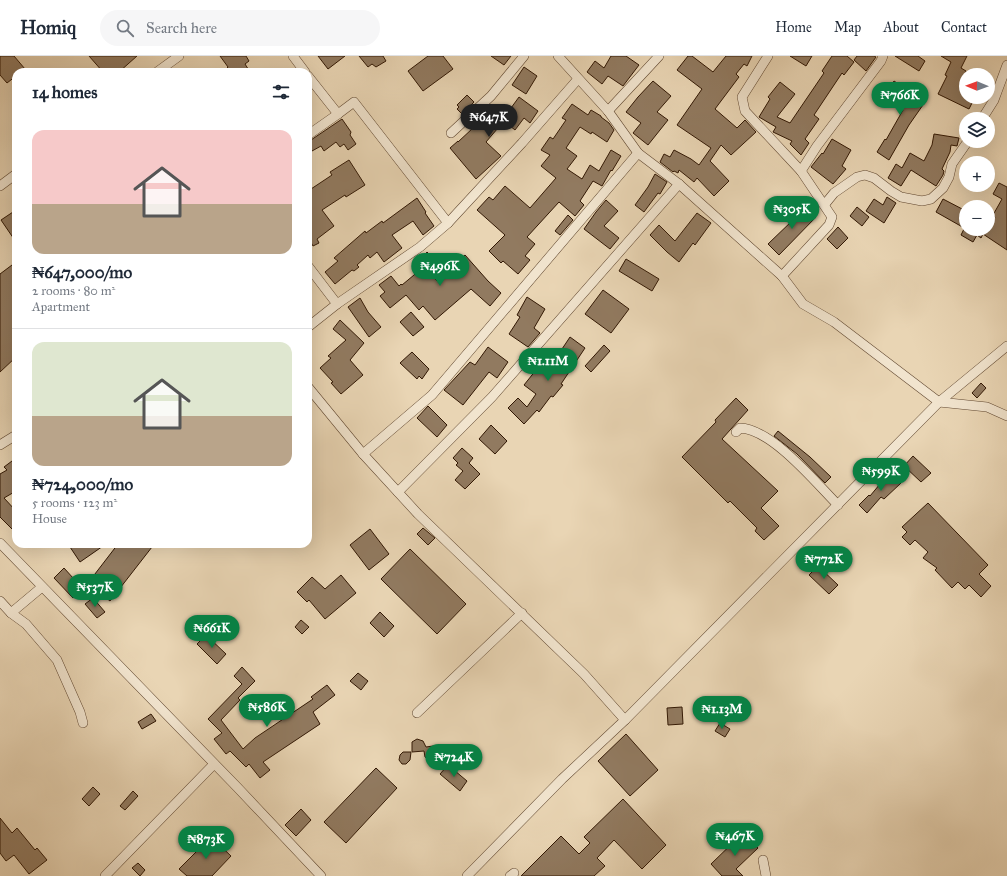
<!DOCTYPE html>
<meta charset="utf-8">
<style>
:root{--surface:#fff;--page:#f6f6f7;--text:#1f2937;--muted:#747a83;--line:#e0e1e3;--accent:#0b8043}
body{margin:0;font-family:"IM FELL Great Primer",serif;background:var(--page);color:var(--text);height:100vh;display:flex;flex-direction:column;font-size:15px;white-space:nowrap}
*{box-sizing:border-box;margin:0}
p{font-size:13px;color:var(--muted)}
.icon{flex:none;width:22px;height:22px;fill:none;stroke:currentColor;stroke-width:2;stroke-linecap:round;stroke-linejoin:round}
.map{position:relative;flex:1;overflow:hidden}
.side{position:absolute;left:12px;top:12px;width:300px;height:480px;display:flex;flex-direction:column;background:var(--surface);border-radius:12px;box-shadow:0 4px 16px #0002}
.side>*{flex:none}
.needle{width:26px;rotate:271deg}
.fabs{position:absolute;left:959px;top:12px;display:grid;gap:8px}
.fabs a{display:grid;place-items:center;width:36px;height:36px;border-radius:50%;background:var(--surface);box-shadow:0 4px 16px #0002;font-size:20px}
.price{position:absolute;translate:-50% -34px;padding:0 9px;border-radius:14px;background:var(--accent);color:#fff;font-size:13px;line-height:26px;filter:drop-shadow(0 1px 2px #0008)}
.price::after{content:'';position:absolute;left:50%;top:24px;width:12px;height:9px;margin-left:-6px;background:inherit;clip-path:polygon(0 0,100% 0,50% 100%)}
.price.on{background:#222;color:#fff}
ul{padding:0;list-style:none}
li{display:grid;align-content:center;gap:8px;height:212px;padding:0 20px}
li+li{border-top:1px solid var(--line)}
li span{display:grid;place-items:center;height:124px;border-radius:12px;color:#555}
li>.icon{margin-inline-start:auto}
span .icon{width:72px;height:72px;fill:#fffc;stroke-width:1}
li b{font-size:17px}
h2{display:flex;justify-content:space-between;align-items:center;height:48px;padding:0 20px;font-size:17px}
header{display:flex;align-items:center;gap:24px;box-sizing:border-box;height:56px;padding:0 20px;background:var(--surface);border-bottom:1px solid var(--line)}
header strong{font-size:19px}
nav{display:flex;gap:22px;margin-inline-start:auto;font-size:14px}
.search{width:280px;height:36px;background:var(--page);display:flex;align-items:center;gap:10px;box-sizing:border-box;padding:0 14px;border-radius:22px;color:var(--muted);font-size:15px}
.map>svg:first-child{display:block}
</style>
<header>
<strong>Homiq</strong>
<div class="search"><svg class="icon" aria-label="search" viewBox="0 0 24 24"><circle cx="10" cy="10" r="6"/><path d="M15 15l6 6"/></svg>Search here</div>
<nav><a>Home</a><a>Map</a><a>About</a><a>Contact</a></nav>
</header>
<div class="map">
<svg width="1007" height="820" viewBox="0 0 1007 820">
<rect width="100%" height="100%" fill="#e9d5b4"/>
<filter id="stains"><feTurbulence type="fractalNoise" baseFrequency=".005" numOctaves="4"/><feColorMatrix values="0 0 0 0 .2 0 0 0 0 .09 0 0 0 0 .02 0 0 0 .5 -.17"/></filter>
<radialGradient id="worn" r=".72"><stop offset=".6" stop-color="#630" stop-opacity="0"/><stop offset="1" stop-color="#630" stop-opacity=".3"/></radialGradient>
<g fill="#917a60" stroke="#321804">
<path d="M0,0H14L25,13L21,16H16V20L7,27L0,19Z"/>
<path d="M89,0H137L119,16H103Z"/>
<path d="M220,0H246L249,5L245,8L250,16H223L228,11Z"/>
<path d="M318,0H345L328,13Z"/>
<path d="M359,0H383L386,5L376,11L372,8L368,11Z"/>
<path d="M428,0H443L453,13L423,35L408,15Z"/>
<path d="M491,0H511L504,9Z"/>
<path d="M611,0H626L639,9L623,30L608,20L602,28L587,16L595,5L604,12Z"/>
<path d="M688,0H692L713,16L726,0H752L747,10L744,8L736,18L739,21L715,53L737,72L745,64L756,76L731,99L721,89L710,105L729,125L714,140L697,122L694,126L679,114L678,117L674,115L673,116L660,106L664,98L670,101L674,94L691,103L699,109L711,92L677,69L702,33L677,14Z"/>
<path d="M790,0H812L806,10Z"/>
<path d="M832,0H847L854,6L844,19L842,17L814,59L819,63L805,83L809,87L801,99L790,88L792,85L773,76L776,71L759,61L770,43L768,41L780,26L795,38L777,61L790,67L824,17L822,15Z"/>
<path d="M857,0H874L876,1L866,15L854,4Z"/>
<path d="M895,0H918L925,5L919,15Z"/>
<path d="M941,0H967L961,12L966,15V41H975L969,53L938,38L947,20L945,19L951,6Z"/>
<path d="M524,11L537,20L526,38L512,29Z"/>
<path d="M653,25L671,40L657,56L668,64L648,89L633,77L641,67L626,56L638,41Z"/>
<path d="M894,25L925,46L909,69L889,104L877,96L885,83L886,84L903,54L883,40Z"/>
<path d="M467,39L474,46L462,58L457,53L459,51L457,49Z"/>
<path d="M519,41L538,55L530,67L524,62L515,74L504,65L486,86L501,100L476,123L450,92L458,85V86L473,72L475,74L489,58L496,64L508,49L511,52Z"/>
<path d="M572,48L588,59L591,54L601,60V61L609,67L614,74L607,86L592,76L591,78L580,71L566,92L577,100L567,113L582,123L590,109L599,115L611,94L621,100L612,115L611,114L602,130L593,125L580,145L584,149L575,160L559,146L527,181L535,188L525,200L530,204L518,218L503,205L501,207L489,195L505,179L477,154L489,141L493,144L505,130L530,152L556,122L541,110L550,99L541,94L550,81L553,83L566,64L562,62Z"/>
<path d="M342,63L351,76L350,79L356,88L348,94L344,88L340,91L336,86L324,95L321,90L312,95L308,88V85L311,84Z"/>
<path d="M934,78L959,82L957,90L951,89L950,96L942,113L944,115L943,119L936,130L911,114L901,130L888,122L896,108L902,112L910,97L924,105L932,89Z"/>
<path d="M832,83L851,94L842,110L846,113L833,128L811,111L822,97L823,98Z"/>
<path d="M349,104L365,129L346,141L345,139L322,154L334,170L317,183L319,187L313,190L308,181V135L332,119L330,116Z"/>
<path d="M655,118L667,126L660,138L658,137L644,156L635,149L648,131Z"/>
<path d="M999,127L1007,131V194L983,178L981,182L977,179L973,186L961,179L964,173H988L995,161L993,159L1002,143L993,138Z"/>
<path d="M887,141L896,147L884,167L866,155L874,143L883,149Z"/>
<path d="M417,142L426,156L425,157L434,170L423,179L413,165L392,179L402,192L384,206L377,196L370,202L368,199L357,209L359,211L354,215L352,214L335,228L325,216L338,205L334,202L365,175L366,177L382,165L383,167Z"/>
<path d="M943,143L966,155V173L936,156Z"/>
<path d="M606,144L618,155L604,170L619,182L610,193L584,173L596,156Z"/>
<path d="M804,150L816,161L779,199L768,188L794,163L793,161Z"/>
<path d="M857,151L869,161L862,170L850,160Z"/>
<path d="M16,154V186L1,164Z"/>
<path d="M697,157L711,167L695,189L693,187L679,206L667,196L650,179L659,169L675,185Z"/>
<path d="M568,159L573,164L560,179L555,175Z"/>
<path d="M838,171L848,182L837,193L827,183Z"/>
<path d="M427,196L433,202L425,211L437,225L465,199L488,225L501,237L490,250L471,233L435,264L423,250L419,254L406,239L390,252L380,240L385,236L379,229L391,220L399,230L401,228L402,229L420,214L413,210L415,204L419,206Z"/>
<path d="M626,203L659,223L652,235L619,215Z"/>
<path d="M16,206V301L0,316V218Z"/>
<path d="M603,234L629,253L611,277L585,258Z"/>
<path d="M527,241L545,253L534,272L540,277L528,291L509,278L520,261L517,259Z"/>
<path d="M360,242L368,256L381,271L369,281L348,251Z"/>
<path d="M411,256L424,271L413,280L400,266Z"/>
<path d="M340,264L364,287L350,304L363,319L341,338L331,327L333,326L320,312L331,302L328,300L346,284L333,273Z"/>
<path d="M570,281L585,292L561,328L563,329L553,341L551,340L539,356L537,354L524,368L508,352L518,342L527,351L536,338L524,329L540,309L550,317L565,295L562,293Z"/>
<path d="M604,289L610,295L591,316L585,310Z"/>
<path d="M488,291L508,306L497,322L489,316L463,349L444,334L470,306L475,309Z"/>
<path d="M412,296L429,313L422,323L419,320L417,323L400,307Z"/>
<path d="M981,327L986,332L977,342L972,337Z"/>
<path d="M736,342L748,354L722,383L778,435L761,452L779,470L764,484L755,475L757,472L730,445L728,447L682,401L716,366L715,364Z"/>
<path d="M428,350L447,369L437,381L417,362Z"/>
<path d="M491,369L507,385L495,398L479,383Z"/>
<path d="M778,375L810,401L831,421L825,427L797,398L774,380Z"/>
<path d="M462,392L473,402L469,407L480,418L465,433L455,424L463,415L456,409L458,407L453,402Z"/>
<path d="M913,400L931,417L921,426L904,410Z"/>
<path d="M16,402V435L4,442L16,455V477L0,461V418L7,414L4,411Z"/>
<path d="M890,416L901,427L884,443L881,441L867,457L859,449L869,439L870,440Z"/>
<path d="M928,447L988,509L979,518L991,530L981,541L969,529L965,533L958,526L952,532L935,514L937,512L923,502L928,496L915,484L910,489L902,481L907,476L902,471Z"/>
<path d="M423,472L435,482L428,489L417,478Z"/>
<path d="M370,473L389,498L369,514L350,489Z"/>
<path d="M68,488H106L80,506Z"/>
<path d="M118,488H149L152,491L110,545L88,527Z"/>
<path d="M410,493L466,548L437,578L381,523Z"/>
<path d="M818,510L838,529L829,538L809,519Z"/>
<path d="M64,512L83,533L73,542L54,522Z"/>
<path d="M341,519L356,537L325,563L309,544L307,546L297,536L312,521L325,533Z"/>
<path d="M93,542L105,556L97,562L85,548Z"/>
<path d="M380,556L394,570L384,581L370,567Z"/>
<path d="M301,564L309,571L302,578L295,571Z"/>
<path d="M206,579L226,598L217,608L197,588Z"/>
<path d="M242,611L255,625L238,642L240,644L221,664L243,693L255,682L313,643L311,641L327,629L335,639L313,656L320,668L263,706L270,714L260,722L249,708L246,711L230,695L226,698L214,683L222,677L208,663L242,628L234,620Z"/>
<path d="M358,617L368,625L361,634L350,625Z"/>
<path d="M682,651L683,668L668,669L667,652Z"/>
<path d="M151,658L156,665L142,673L138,666Z"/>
<path d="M720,667L730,673L725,681L715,675Z"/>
<path d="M626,678L658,714L630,740L598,705Z"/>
<path d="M417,683L423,685L426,691L433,690L438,691L440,696L439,704L434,705L429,704L425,701L424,695L412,696V686Z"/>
<path d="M403,696H411L410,704L406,708H402L399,704L400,699Z"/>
<path d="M448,709L467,725L460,735L440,718Z"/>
<path d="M376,712L397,732L346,787L324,766Z"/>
<path d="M93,731L100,738L89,750L82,743Z"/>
<path d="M133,735L138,740L125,754L120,750Z"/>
<path d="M623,743L666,789L642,813L614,784L597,802L605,810L594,820H521L561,780L579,798L590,787L584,781Z"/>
<path d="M301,753L311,764L296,780L285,769Z"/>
<path d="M0,762L12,777L17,772L35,794L37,792L47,804L29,818L14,799L6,805L0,797Z"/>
<path d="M743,777L758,792L736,813L743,820H722L711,808Z"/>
<path d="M211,781L231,800L212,820H187L179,813Z"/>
<path d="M138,807L145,814L140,820L132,812Z"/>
</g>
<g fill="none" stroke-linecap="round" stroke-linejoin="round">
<defs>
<g id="minor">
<path d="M293,0L305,16"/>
<path d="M558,0L608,55L638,97L679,128L782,220L803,248L834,266L939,346L987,351L1007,360"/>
<path d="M768,0L742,41L745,55L801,115L832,161L829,169L782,220"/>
<path d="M157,16L179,0"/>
<path d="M308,20L338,58L354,46L448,167"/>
<path d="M608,55L659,0"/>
<path d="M982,63L994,44L1007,9"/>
<path d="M451,77L491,40L524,0"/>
<path d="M308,79L338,58"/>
<path d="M801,115L817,90L881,5L883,0"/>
<path d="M0,130L16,118"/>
<path d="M825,148L834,137L857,121L865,119L874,122L891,135L901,141L922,145L931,143L943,132L949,121L952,108L968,85"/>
<path d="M308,210L337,248"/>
<path d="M308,271L337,248L420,191L448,167L522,87L578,23"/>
<path d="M308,331L363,398L418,458L584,618L625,664"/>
<path d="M736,376L740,372C772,373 816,427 838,449"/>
<path d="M0,389L16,379"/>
<path d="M363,398L432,339L638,97"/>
<path d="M398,436L492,341L679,128"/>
<path d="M0,487L237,731L321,820"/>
<path d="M0,545L11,557L26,568L57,604L80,656L83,667"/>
<path d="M11,557L42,531"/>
<path d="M417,657L522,557"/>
<path d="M763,804L766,820"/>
<path d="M105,820L214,708"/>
<path d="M467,820L562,723L625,664L939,346L1007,290"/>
<path d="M510,820L514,817"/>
</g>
</defs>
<use href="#minor" stroke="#604730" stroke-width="10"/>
<use href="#minor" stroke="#f1e4ce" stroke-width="9"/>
</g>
<rect width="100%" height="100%" filter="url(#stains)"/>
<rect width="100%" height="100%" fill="url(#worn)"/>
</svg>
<div class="fabs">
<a><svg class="needle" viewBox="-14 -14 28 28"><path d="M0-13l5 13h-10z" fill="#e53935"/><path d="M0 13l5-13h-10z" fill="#747a83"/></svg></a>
<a><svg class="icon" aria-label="layers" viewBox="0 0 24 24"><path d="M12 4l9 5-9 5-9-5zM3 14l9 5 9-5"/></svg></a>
<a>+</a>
<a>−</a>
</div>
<b class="price" style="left:900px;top:60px">₦766K</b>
<b class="price on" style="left:489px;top:82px">₦647K</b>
<b class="price" style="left:792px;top:174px">₦305K</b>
<b class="price" style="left:440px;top:231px">₦496K</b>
<b class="price" style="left:548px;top:326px">₦1.11M</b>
<b class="price" style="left:881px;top:436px">₦599K</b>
<b class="price" style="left:824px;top:524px">₦772K</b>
<b class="price" style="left:95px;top:552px">₦537K</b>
<b class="price" style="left:212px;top:593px">₦661K</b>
<b class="price" style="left:267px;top:672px">₦586K</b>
<b class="price" style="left:722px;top:674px">₦1.13M</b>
<b class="price" style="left:454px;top:722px">₦724K</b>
<b class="price" style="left:735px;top:801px">₦467K</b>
<b class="price" style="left:206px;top:804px">₦873K</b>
<section class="side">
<h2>14 homes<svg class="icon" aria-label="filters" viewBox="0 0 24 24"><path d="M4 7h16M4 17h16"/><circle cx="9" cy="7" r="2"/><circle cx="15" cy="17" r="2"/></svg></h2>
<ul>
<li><span style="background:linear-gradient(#f6c9c9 60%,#b9a48a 0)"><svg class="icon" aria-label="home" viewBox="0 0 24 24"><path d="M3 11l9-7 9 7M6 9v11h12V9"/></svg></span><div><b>₦647,000/mo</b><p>2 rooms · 80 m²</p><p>Apartment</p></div></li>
<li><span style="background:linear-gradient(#dfe7d0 60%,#b9a48a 0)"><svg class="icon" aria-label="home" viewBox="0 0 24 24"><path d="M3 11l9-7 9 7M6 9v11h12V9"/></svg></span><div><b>₦724,000/mo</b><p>5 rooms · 123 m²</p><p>House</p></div></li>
</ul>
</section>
</div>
